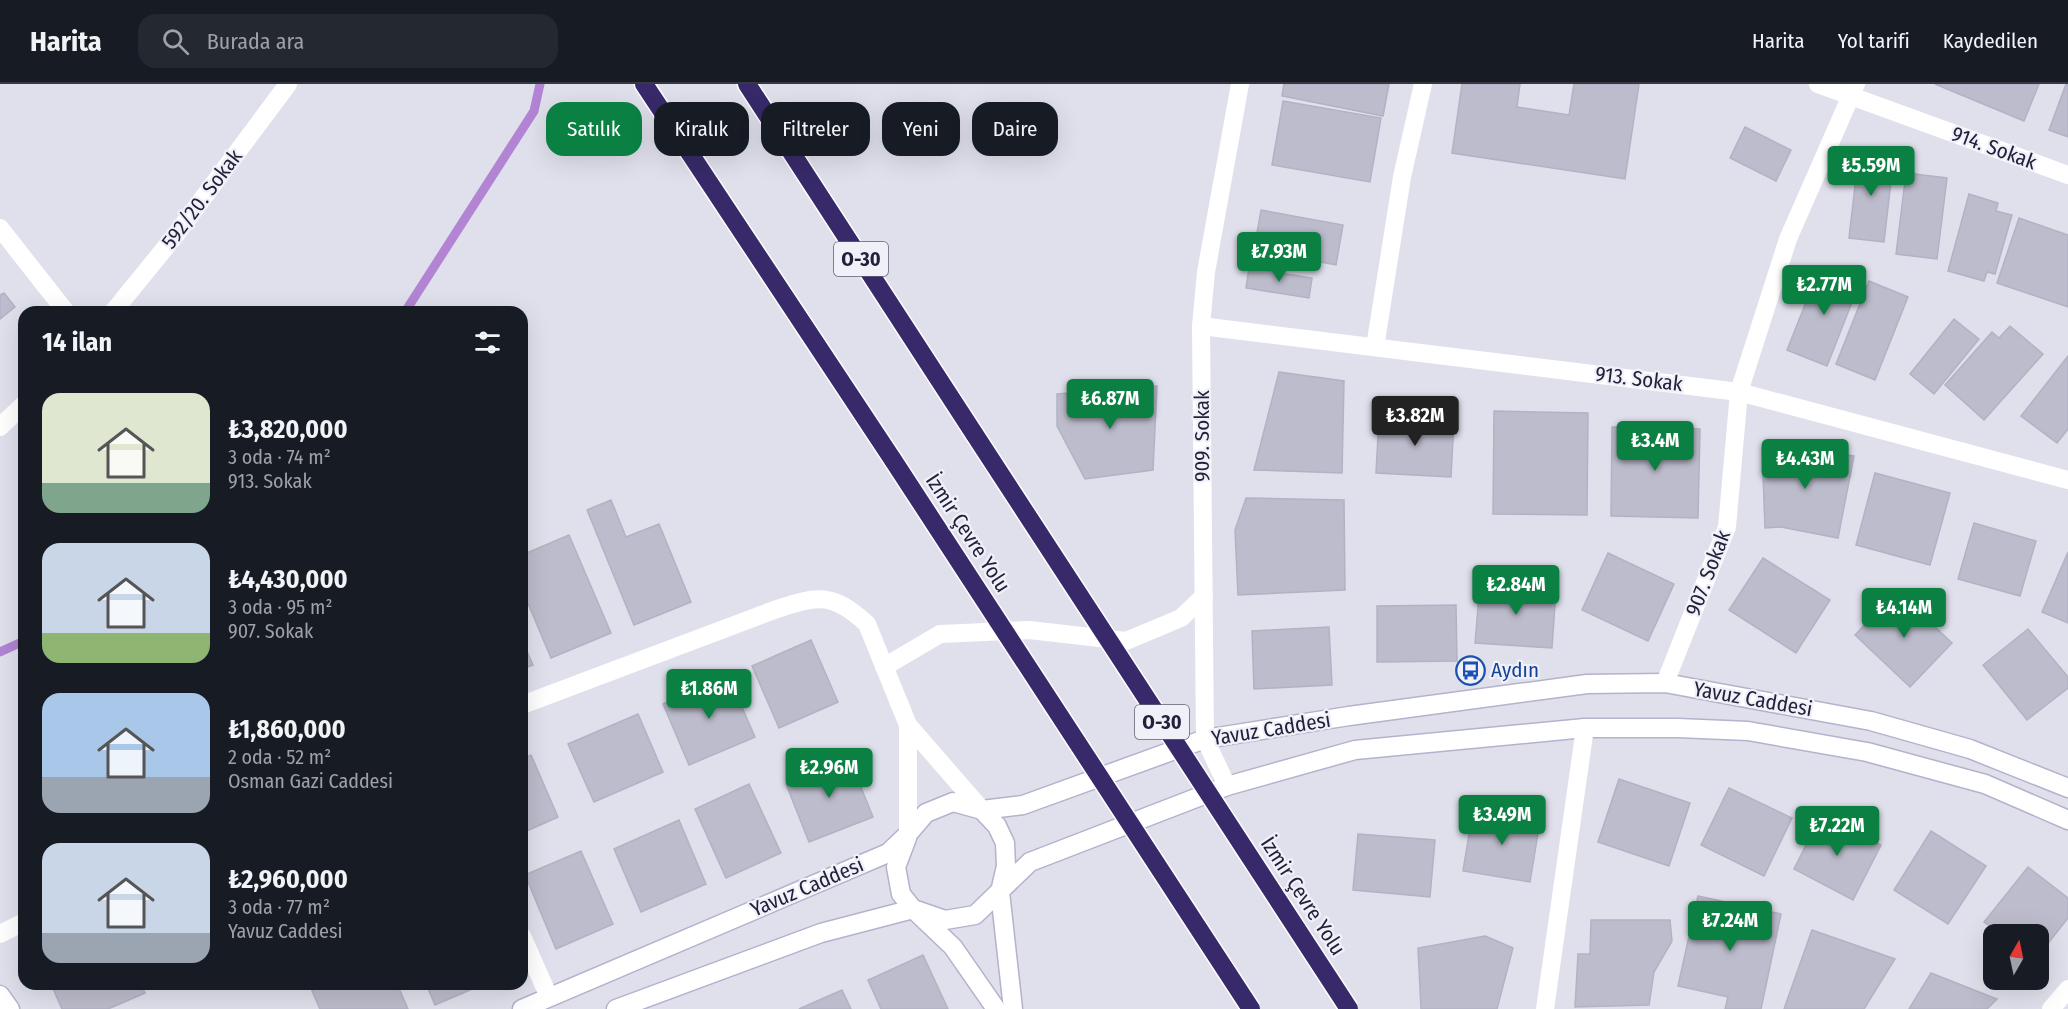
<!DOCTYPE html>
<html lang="tr">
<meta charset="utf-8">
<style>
:root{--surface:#171b24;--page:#242831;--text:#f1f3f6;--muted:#9ea1a6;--line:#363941;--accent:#0b8043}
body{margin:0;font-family:"Fira Sans Condensed",sans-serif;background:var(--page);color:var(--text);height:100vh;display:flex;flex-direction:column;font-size:22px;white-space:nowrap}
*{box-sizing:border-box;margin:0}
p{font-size:20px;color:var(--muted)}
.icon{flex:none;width:33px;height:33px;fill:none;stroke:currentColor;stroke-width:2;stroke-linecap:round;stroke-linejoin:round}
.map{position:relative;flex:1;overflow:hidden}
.drawer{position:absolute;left:18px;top:222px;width:510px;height:684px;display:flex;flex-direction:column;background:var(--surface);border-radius:18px;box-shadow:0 6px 24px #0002}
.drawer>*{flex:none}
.hud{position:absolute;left:546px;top:18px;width:570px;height:54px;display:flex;gap:12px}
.needle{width:39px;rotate:9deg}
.controls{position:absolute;left:1983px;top:840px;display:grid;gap:12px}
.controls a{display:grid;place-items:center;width:66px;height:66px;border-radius:12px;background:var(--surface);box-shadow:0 6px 24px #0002;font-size:30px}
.price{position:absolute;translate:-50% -51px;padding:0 14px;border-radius:6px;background:var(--accent);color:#fff;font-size:20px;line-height:39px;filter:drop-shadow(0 2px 3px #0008)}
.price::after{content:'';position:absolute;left:50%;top:36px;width:18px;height:14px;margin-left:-9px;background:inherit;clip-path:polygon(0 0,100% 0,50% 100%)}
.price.current{background:#222;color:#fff}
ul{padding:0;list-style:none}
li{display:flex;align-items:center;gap:18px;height:150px;padding:0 24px}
li span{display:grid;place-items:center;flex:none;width:168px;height:120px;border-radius:18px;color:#555}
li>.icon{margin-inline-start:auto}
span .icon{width:72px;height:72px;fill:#fffc;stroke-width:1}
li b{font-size:26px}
h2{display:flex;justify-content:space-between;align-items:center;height:72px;padding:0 24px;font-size:26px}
.tag{padding:0 21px;border-radius:18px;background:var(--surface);box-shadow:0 6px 24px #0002;font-size:21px;line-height:54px}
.tag.current{background:var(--accent);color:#fff}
header{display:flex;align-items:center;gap:36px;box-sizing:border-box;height:84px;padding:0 30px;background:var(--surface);border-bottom:2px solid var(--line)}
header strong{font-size:28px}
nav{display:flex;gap:33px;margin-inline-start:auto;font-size:21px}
.search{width:420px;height:54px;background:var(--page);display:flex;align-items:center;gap:15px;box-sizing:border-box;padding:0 21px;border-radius:18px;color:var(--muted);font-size:22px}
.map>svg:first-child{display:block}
</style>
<header>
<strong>Harita</strong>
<div class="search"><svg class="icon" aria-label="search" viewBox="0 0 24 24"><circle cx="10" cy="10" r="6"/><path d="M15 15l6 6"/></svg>Burada ara</div>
<nav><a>Harita</a><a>Yol tarifi</a><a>Kaydedilen</a></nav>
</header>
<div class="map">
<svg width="2068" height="925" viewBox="0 0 2068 925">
<rect width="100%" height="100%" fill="#dfe0eb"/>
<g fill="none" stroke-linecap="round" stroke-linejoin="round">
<g stroke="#b284d3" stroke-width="9">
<path d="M405,228L534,27L540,0"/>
<path d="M0,568L24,557"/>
</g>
</g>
<g fill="#bcbccc" stroke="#b2b2c5" stroke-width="1.5">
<path d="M1284,0H1389L1383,32L1282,12Z"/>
<path d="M1462,0H1520L1517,23L1569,31L1574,0H1639L1625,95L1452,69Z"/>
<path d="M1935,0H2039L2024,37Z"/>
<path d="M2066,0H2068V53L2049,46Z"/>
<path d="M1283,17L1381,34L1370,98L1272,81Z"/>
<path d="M1745,43L1791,66L1776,97L1730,74Z"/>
<path d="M1859,67L1894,72L1884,158L1849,154Z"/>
<path d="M1906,89L1947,94L1937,175L1896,170Z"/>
<path d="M1969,110L1998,119L1996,127L2012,131L1995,190L1987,188L1984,197L1948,187Z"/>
<path d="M1261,126L1343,141L1336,181L1254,166Z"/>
<path d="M2019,134L2068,151V223L1997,199Z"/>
<path d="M1820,183L1860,198L1827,282L1787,266Z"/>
<path d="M1249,184L1312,194L1309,214L1246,204Z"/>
<path d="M1869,197L1908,213L1875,296L1836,280Z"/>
<path d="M4,209L15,223L0,235V211Z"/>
<path d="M1954,235L1979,255L1934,310L1910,290Z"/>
<path d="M2010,242L2043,270L1984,336L1945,301L1992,248L1999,254Z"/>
<path d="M2068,272V345L2057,359L2021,332Z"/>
<path d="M1279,288L1344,297L1342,389L1254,386Z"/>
<path d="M1157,302L1153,386L1085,395L1057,342V310Z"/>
<path d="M1494,327L1588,329L1587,431L1493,430Z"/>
<path d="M1379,333L1454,337L1451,393L1376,389Z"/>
<path d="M1612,343L1700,345L1698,434L1611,432Z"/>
<path d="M1762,364H1782L1854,372L1838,454L1781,443L1765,444Z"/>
<path d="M1875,389L1950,409L1930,481L1856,461Z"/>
<path d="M1246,414L1344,416L1345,506L1238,511L1235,446Z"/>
<path d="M611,416L626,453L659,440L691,518L634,541L587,426Z"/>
<path d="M1974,439L2036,457L2020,512L1958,495Z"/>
<path d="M569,451L611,549L551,574L522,505V471Z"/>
<path d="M2068,468V539L2042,528Z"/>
<path d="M1608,469L1674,500L1648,557L1582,526Z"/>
<path d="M1763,474L1830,516L1796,569L1729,526Z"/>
<path d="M1480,500L1556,506L1552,564L1475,559Z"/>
<path d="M1897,507L1952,559L1910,603L1855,551Z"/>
<path d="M1456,521L1457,577L1377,578V522Z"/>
<path d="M1329,543L1332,601L1254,605L1252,547Z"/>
<path d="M2028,545L2068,593V604L2027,636L1983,581Z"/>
<path d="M522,556L533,581L522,585Z"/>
<path d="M811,556L838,618L779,644L752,582Z"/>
<path d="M728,591L755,653L689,681L663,620Z"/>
<path d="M638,630L663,688L594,718L568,660Z"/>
<path d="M531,671L558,733L522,749V675Z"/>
<path d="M832,674L835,681L850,676L873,733L809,758L786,700L798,696L795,689Z"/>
<path d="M1619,695L1690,719L1669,782L1598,758Z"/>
<path d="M749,700L781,769L726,794L695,725Z"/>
<path d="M1729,704L1792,734L1764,792L1701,761Z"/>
<path d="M1473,726L1540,737L1530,798L1463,787Z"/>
<path d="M1821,731L1881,761L1853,816L1794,785Z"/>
<path d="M679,736L706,800L641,828L614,765Z"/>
<path d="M1931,747L1986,782L1948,840L1894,806Z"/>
<path d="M1358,750L1435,756L1430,813L1353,806Z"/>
<path d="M581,767L613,840L556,865L525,791Z"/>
<path d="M2028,783L2068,814V834L2038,872V850H2001L1984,838Z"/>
<path d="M1698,812L1781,830L1761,925H1725L1728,913L1678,902Z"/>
<path d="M1591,836H1670L1672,857L1654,888L1649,921L1575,923L1578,870H1590Z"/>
<path d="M1812,846L1895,875L1864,925H1784Z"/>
<path d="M1485,852L1513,864L1497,925H1421L1418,864Z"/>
<path d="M923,871L948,925H881L868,896Z"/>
<path d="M1931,889L1997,915L1987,925H1909Z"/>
<path d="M51,900H141L145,909L108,925H62Z"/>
<path d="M328,900H397L408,925H320L312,907Z"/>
<path d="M426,900H484L435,921Z"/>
<path d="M842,906L851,925H799Z"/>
</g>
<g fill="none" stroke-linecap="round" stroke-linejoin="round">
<defs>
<g id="secondary">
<path d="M982,726L997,742L1005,759L1006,782L1000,808L1013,925"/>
<path d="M907,754L896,783L901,810L913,825L953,863L996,925"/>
<path d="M0,911L10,925"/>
<path d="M522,925L888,769L908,750L926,729L953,718L982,726L1023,721L1205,655L1349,632L1587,600L1665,599L1871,637L1970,665L2068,704"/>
<path d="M616,925L821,849L913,825L945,836L975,831L1030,778L1227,702L1355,666L1585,644H1678L1748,647L1867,668L1985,700L2068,736"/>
</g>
<g id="highway">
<path d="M644,0L893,376"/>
<path d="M747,0L975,351"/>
</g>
</defs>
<use href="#secondary" stroke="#b4b2cc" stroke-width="21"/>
<use href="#highway" stroke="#fff" stroke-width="21"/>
<g stroke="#fff" stroke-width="18">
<path d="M1818,0L2068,91"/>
<path d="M0,144L66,228"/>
<path d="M113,228L174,153L288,0"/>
<path d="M1201,242L1739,308L2068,396"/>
<path d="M1375,263L1402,93L1423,0"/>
<path d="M0,343L24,320"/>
<path d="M884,583L940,550L1029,546L1126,557L1181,534L1204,512"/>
<path d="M1665,599L1727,443L1739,308L1788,155L1856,0"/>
<path d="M522,621L774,526C817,512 831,507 867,540L908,641V750"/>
<path d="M908,641L982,726"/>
<path d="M1227,702L1205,655L1201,242L1206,188L1240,0"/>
<path d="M0,850L24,838"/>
<path d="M522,852L549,913"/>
<path d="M1545,925L1585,644"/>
<path d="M2051,925L2068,905"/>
</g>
<use href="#secondary" stroke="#fff" stroke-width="18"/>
<use href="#highway" stroke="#382a6a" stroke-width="18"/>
<defs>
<g id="highway-bridge">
<path d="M975,351L1349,925"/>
<path d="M893,376L1251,925"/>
</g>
</defs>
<use href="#highway-bridge" stroke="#fff" stroke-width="21" stroke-linecap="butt"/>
<use href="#highway-bridge" stroke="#382a6a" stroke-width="18"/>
</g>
<defs>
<symbol id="bus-ring" viewBox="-11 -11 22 22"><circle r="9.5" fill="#f0f1f8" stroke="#1a4fb4" stroke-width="1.5"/><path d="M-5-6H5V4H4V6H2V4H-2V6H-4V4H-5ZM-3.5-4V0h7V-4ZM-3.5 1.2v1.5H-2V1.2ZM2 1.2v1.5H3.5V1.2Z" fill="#1a4fb4"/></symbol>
</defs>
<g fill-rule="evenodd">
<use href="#bus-ring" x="1454" y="570" width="33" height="33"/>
</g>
<g text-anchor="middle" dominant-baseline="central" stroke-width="4.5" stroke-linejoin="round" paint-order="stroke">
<g fill="#f0f1f8" stroke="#615f74" stroke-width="1.5">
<rect x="834" y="158" width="54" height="34" rx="4.5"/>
<rect x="1135" y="621" width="54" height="34" rx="4.5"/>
</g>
<g font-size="20" font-weight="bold" fill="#24203c">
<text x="861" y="175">O-30</text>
<text x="1162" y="638">O-30</text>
</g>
<g font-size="21" fill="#24203c" stroke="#f0f1f8">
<text transform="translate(1994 64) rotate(20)">914. Sokak</text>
<text transform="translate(202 115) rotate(-53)">592/20. Sokak</text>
<text transform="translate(1639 295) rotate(7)">913. Sokak</text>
<text transform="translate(1202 352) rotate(-90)">909. Sokak</text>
<text transform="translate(968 449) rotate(57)">İzmir Çevre Yolu</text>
<text transform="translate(1708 489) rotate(-69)">907. Sokak</text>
<text transform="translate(1753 615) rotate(10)">Yavuz Caddesi</text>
<text transform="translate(1271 645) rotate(-9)">Yavuz Caddesi</text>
<text transform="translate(807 803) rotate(-23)">Yavuz Caddesi</text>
<text transform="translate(1303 812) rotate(57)">İzmir Çevre Yolu</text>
</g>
<g font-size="21" fill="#164399" stroke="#f0f1f8" text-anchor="start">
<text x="1491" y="586">Aydın</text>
</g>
</g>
</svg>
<div class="controls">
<a><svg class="needle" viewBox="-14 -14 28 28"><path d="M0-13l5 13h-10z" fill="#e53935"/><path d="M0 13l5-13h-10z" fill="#9ea1a6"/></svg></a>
</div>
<b class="price" style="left:1871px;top:113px">₺5.59M</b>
<b class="price" style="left:1279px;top:199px">₺7.93M</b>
<b class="price" style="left:1824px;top:232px">₺2.77M</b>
<b class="price" style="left:1110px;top:346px">₺6.87M</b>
<b class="price current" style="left:1415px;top:363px">₺3.82M</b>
<b class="price" style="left:1655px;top:388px">₺3.4M</b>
<b class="price" style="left:1805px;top:406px">₺4.43M</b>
<b class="price" style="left:1516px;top:532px">₺2.84M</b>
<b class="price" style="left:1904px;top:555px">₺4.14M</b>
<b class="price" style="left:709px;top:636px">₺1.86M</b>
<b class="price" style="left:829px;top:715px">₺2.96M</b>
<b class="price" style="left:1502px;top:762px">₺3.49M</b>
<b class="price" style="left:1837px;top:773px">₺7.22M</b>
<b class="price" style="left:1730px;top:868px">₺7.24M</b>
<div class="hud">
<a class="tag current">Satılık</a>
<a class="tag">Kiralık</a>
<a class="tag">Filtreler</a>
<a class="tag">Yeni</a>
<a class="tag">Daire</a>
</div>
<section class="drawer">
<h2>14 ilan<svg class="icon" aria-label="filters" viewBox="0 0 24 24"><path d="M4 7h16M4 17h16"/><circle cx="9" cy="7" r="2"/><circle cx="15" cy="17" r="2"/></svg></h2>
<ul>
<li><span style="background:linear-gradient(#dfe7d0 75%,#7fa58c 0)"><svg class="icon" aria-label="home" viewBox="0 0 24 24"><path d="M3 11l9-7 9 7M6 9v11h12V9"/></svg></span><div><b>₺3,820,000</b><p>3 oda · 74 m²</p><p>913. Sokak</p></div></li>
<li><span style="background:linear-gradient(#c9d6e8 75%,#8fb573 0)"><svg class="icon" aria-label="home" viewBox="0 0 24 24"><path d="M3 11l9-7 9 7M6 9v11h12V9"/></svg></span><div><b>₺4,430,000</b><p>3 oda · 95 m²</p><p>907. Sokak</p></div></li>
<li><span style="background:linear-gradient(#a9c7e8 70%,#9aa5b1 0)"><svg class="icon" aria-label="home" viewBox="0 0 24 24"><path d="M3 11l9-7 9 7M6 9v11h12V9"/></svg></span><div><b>₺1,860,000</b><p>2 oda · 52 m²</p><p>Osman Gazi Caddesi</p></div></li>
<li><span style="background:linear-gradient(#c9d6e8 75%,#9aa5b1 0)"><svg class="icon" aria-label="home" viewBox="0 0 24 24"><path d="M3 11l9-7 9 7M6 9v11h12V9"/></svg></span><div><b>₺2,960,000</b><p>3 oda · 77 m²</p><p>Yavuz Caddesi</p></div></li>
</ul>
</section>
</div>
